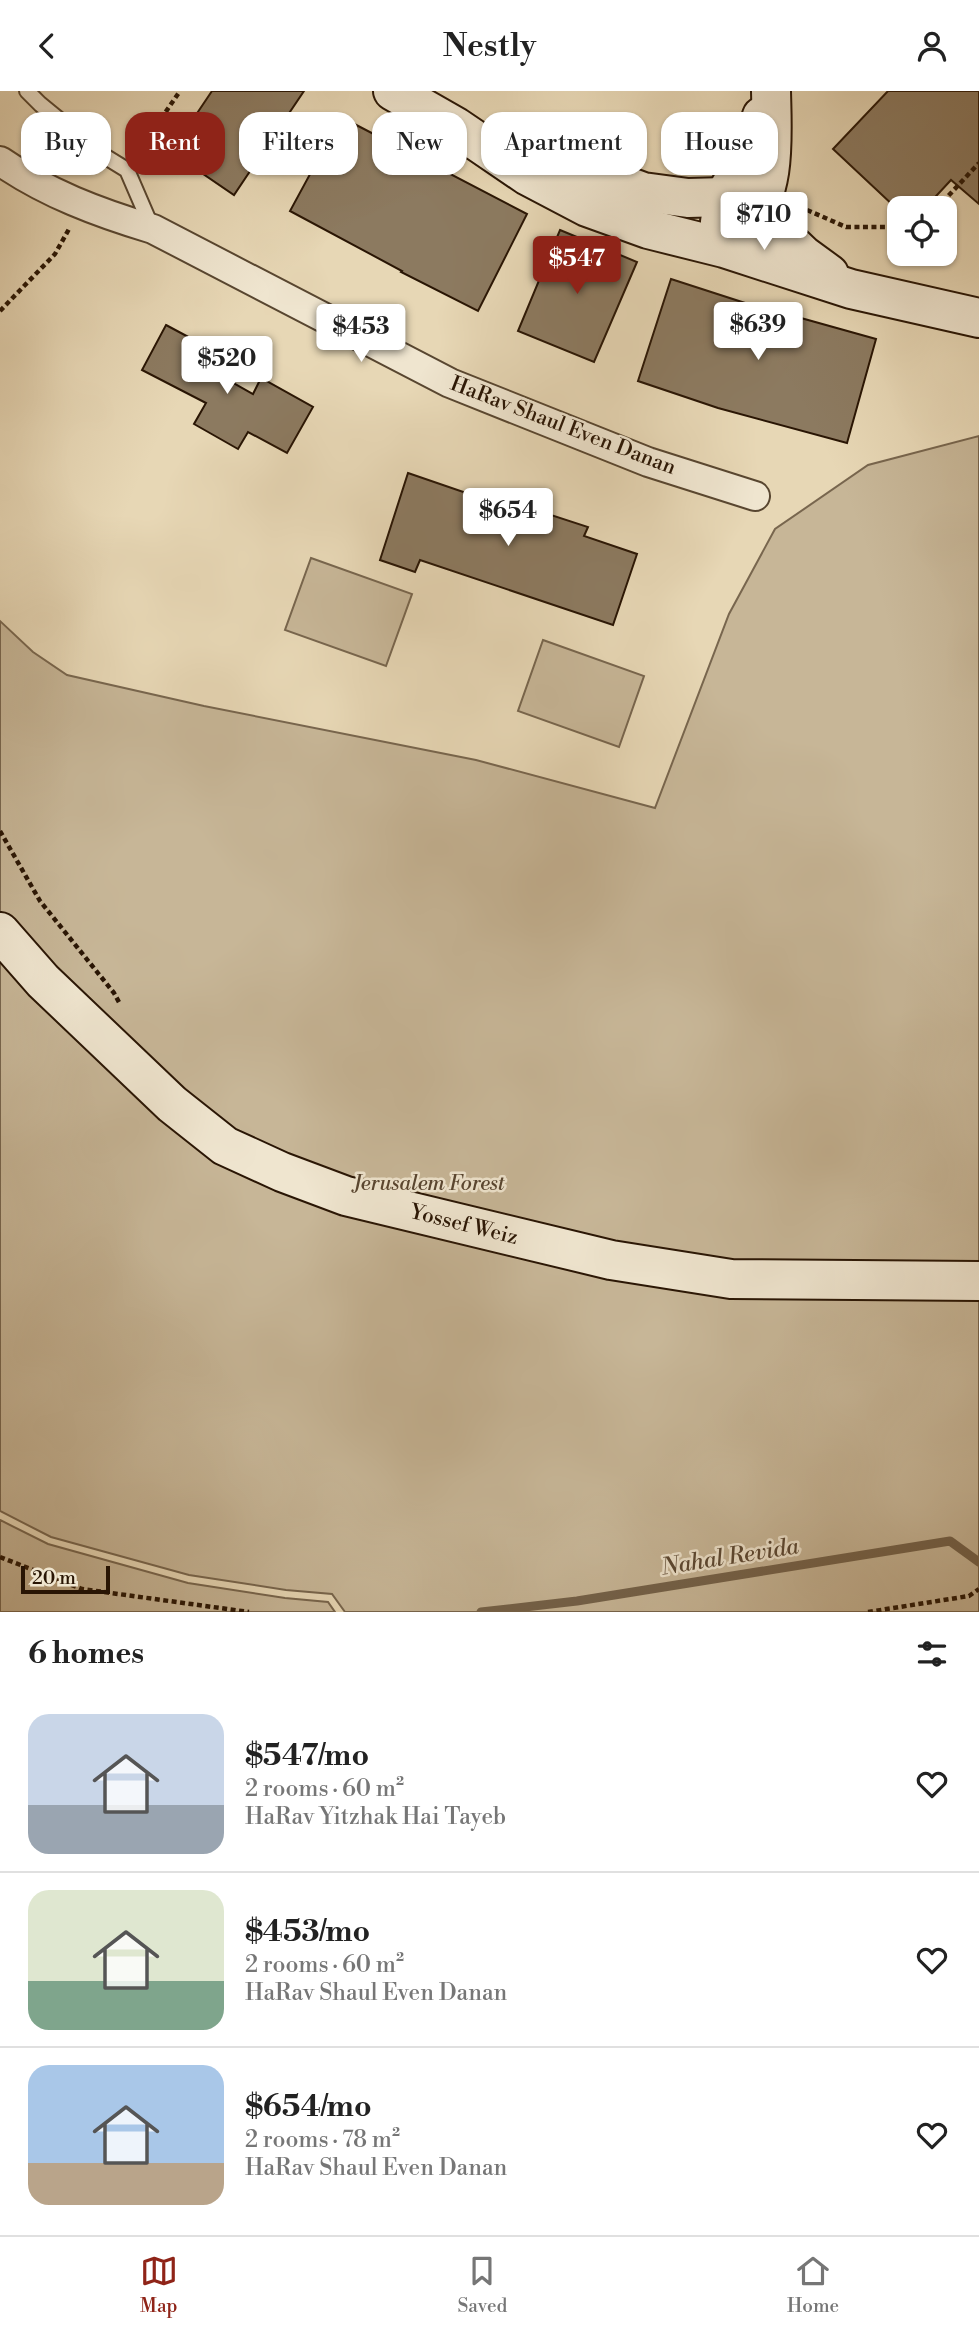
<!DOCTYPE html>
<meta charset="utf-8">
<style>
:root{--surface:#fff;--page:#f6f6f6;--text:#222;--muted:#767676;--line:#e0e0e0;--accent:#8f2418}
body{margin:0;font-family:"Libre Bodoni",serif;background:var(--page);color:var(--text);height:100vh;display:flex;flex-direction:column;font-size:26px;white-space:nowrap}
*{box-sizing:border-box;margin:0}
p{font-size:23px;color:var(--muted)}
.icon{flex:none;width:38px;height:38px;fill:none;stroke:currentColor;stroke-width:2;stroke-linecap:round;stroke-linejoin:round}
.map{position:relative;height:1521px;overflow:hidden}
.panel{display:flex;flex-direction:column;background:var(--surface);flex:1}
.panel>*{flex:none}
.banner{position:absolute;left:21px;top:21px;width:938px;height:63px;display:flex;gap:14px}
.tools{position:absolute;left:887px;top:105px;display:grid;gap:14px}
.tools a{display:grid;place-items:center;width:70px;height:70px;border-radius:14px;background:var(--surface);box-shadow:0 2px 5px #0004;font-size:35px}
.scale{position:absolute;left:21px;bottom:18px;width:89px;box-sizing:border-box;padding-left:7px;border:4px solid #291504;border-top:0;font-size:19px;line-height:24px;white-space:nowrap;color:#291504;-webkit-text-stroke:5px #efe5cf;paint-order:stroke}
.price{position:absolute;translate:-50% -60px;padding:0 16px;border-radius:7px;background:#fff;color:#222;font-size:23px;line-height:46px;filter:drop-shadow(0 2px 4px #0008)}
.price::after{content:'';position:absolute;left:50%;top:42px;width:21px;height:16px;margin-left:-10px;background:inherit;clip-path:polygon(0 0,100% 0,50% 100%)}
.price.active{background:var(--accent);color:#fff}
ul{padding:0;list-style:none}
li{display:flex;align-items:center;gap:21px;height:175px;padding:0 28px}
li+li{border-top:2px solid var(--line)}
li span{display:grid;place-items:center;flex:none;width:196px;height:140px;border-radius:21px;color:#555}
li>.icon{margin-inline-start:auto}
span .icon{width:84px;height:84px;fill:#fffc;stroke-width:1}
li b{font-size:30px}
h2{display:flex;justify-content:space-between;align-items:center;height:84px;padding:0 28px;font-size:30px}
.tag{padding:0 24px;border-radius:21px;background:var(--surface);box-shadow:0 2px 5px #0004;font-size:24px;line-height:63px}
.tag.active{background:var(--accent);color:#fff}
header{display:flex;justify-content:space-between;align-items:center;height:91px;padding:0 28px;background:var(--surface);font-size:32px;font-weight:600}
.menu{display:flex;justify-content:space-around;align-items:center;height:98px;border-top:2px solid var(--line);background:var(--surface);font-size:19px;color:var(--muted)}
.menu a{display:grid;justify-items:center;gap:4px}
.menu .active{color:var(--accent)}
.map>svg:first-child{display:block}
</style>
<header><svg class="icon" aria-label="back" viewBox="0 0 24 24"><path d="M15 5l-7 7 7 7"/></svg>Nestly<svg class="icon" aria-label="person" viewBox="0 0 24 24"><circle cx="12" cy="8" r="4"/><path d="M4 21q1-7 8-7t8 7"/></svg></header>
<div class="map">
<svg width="979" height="1521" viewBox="0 0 979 1521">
<rect width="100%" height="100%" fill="#e7d7b5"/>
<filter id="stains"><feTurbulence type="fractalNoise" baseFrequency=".00286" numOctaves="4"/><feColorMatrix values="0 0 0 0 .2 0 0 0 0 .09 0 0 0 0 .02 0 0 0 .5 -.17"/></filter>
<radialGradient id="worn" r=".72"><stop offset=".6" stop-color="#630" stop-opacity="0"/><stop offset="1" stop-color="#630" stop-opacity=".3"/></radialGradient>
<g fill="#c7b697" stroke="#78664e" stroke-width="2">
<path d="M979,345V1521H345L332,1503L286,1499L189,1484L51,1446L0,1420V530L33,561L67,584L204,615L476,669L655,717L729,523L775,438L868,374Z"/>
<path d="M311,467L412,503L386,575L285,539Z"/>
<path d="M543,549L644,585L619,656L518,620Z"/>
<path d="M0,1429L48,1453L188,1492L285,1507L328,1511L335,1521H0Z"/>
</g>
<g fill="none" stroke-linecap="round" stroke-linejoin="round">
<path stroke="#74624a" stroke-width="9" d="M481,1521L577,1510L950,1450L979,1471"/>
</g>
<g fill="#8c7a60" stroke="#291504" stroke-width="2">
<path d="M212,0H304L234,104L171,61Z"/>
<path d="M888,0H979V113L951,89L925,117H896L833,58Z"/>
<path d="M341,26L527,123L478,220L401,181L402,180L290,120Z"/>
<path d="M560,139L637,171L594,271L518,240Z"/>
<path d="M671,188L782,224L783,222L876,248L847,352L718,317L638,290Z"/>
<path d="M166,234L209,257L200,273L253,303L261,287L313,316L287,362L248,341L238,358L194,333L206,312L142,279Z"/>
<path d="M408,382L472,404L474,399L588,436L584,445L637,463L613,534L420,469L415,481L380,469Z"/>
</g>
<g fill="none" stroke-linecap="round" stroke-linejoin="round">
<defs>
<path id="lane" d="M27,0L40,13L101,63L127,79L152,137"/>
<path id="street" d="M0,70C46,102 99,122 153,138L450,292L648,371L755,405"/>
<g id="secondary">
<path d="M393,0L456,36L528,85L587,116L648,138L724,157L851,198L979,227"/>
<path d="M505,52L584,79L643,101L688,107L724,106L747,115L758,121L803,164L829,183"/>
<path d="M720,131L724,106L749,63L762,25"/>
<path d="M743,139C777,103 772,47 771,0"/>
<path d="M0,841L43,890L172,1013L225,1055L282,1081L346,1105L611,1169L731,1188L979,1190"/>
</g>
</defs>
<use href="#lane" stroke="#584630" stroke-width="18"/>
<use href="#street" stroke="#584630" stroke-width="32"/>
<use href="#secondary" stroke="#291504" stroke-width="42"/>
<g stroke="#291504" stroke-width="4.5" stroke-dasharray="5 3.5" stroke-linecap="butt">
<path d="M137,63L180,0"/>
<path d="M937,117L979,72"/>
<path d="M807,119L846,136H900"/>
<path d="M0,220L55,163L69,138"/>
<path d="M0,740L40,810L114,902L120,913"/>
<path d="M0,1466L82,1498L249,1521"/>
<path d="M868,1521L969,1505L979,1498"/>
</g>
<use href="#lane" stroke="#efe5cf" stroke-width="14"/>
<use href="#street" stroke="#efe5cf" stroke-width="28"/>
<use href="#secondary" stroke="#efe5cf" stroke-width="38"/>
</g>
<g text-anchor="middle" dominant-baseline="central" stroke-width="5" stroke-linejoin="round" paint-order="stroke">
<g font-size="21" fill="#291504" stroke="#efe5cf">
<text transform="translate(563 335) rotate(21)">HaRav Shaul Even Danan</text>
<text transform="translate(464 1134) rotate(14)">Yossef Weiz</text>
</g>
<g font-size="21" font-style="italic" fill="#584530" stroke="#efe5cf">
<text x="429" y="1093">Jerusalem Forest</text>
</g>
<g font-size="23" font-style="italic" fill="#5b4833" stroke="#efe5cf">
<text transform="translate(730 1466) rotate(-9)">Nahal Revida</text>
</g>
</g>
<rect width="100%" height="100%" filter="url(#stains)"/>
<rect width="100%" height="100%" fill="url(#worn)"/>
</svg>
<div class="tools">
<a><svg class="icon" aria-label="locate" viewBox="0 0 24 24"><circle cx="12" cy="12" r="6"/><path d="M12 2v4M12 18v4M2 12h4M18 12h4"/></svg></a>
</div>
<div class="scale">20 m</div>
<b class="price" style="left:764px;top:161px">$710</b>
<b class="price active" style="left:577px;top:205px">$547</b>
<b class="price" style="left:758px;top:271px">$639</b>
<b class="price" style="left:361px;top:273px">$453</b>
<b class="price" style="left:227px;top:305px">$520</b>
<b class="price" style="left:508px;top:457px">$654</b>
<div class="banner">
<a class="tag">Buy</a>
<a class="tag active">Rent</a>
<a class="tag">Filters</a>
<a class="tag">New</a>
<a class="tag">Apartment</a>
<a class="tag">House</a>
</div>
</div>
<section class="panel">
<h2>6 homes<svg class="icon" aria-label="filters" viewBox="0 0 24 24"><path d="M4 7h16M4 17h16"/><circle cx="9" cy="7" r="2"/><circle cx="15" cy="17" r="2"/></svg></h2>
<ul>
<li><span style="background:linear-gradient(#c9d6e8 65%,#9aa5b1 0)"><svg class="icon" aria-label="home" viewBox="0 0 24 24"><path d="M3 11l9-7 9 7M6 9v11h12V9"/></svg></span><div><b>$547/mo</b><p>2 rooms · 60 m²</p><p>HaRav Yitzhak Hai Tayeb</p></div><svg class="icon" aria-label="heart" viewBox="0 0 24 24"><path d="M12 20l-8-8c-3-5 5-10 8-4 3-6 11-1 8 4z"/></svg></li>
<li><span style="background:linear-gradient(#dfe7d0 65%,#7fa58c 0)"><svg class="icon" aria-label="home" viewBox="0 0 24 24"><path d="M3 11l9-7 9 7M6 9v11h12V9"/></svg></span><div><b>$453/mo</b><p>2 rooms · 60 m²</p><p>HaRav Shaul Even Danan</p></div><svg class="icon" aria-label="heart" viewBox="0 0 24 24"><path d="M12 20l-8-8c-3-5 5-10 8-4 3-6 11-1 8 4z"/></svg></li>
<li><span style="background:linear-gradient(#a9c7e8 70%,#b9a48a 0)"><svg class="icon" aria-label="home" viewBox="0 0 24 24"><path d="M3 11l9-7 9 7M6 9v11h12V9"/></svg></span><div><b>$654/mo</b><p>2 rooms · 78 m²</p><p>HaRav Shaul Even Danan</p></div><svg class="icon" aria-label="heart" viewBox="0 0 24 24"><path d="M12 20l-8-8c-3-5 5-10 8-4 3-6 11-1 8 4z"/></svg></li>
</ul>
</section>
<nav class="menu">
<a class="active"><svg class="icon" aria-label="map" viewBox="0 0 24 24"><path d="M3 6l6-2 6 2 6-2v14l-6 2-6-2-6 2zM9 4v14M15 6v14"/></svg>Map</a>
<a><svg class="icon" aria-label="saved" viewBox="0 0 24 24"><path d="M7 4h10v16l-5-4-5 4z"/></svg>Saved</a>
<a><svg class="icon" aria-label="home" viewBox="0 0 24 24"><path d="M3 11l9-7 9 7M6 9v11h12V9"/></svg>Home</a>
</nav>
